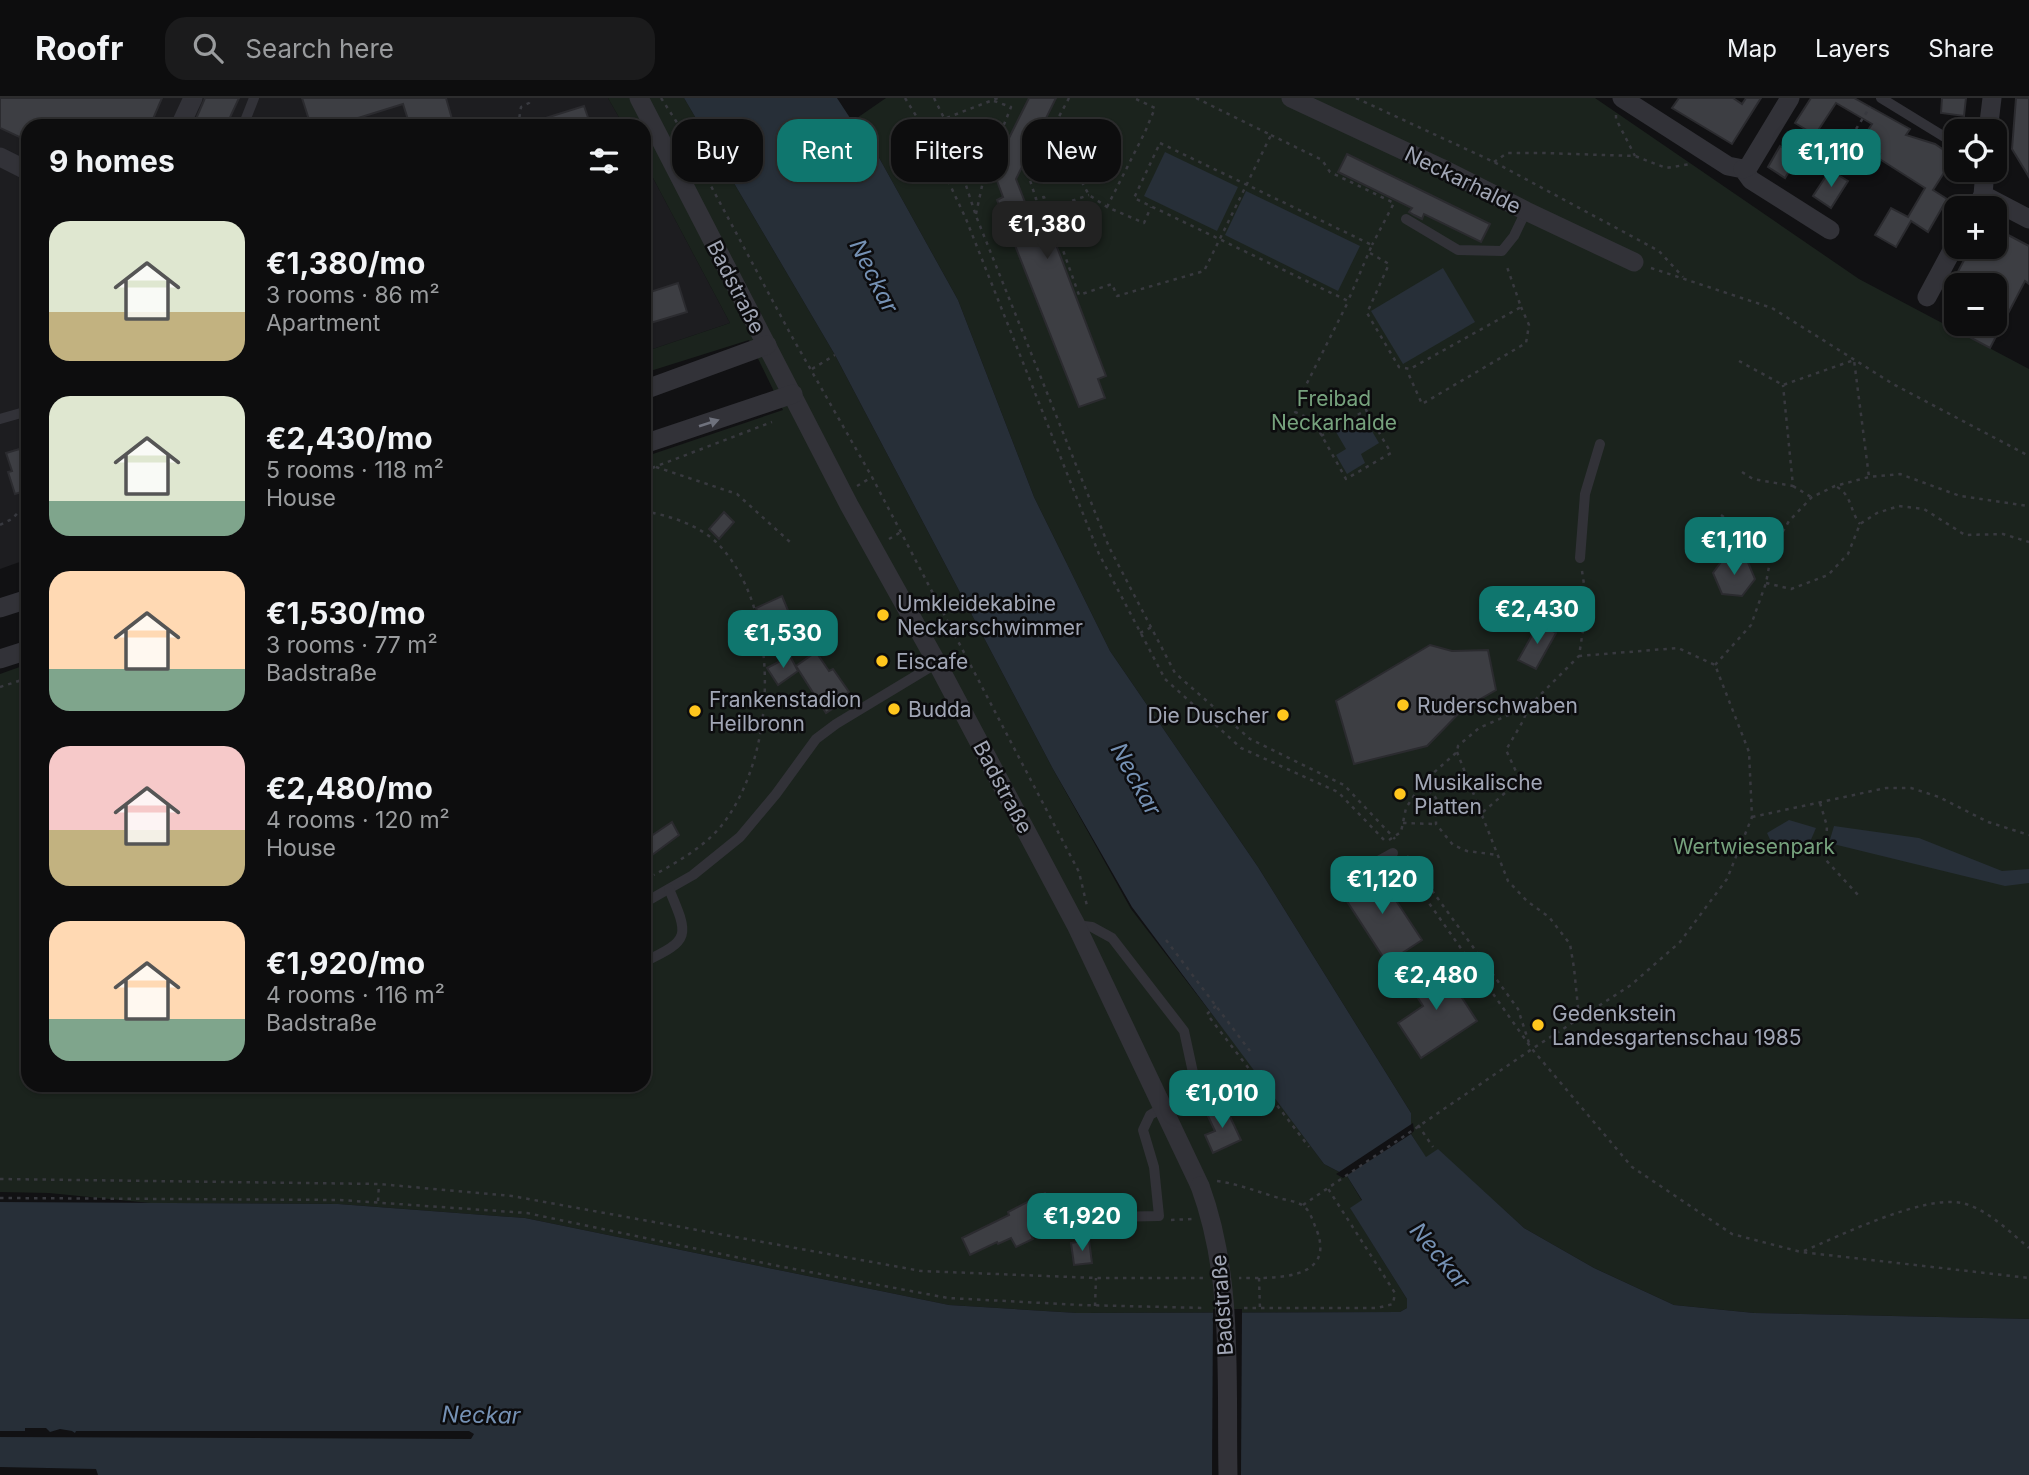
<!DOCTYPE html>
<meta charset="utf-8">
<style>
:root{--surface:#0d0d0e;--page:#1b1b1c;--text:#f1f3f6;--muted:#9a9c9e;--line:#2d2d2e;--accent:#0f766e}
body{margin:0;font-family:Inter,sans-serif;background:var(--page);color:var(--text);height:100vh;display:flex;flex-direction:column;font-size:26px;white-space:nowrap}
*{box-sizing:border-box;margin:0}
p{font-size:23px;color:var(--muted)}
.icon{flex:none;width:38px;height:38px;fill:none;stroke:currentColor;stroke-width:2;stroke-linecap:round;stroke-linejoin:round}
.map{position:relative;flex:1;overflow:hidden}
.side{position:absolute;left:21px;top:21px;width:630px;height:973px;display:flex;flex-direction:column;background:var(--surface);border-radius:21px;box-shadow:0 2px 5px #0004,0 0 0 2px var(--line)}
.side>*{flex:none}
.top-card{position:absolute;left:672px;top:21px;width:665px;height:63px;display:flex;gap:14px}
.fabs{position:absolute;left:1944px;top:21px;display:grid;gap:14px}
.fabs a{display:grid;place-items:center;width:63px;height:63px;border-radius:14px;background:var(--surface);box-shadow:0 2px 5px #0004,0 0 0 2px var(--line);font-size:35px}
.price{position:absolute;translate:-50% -60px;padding:0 16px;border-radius:14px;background:var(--accent);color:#fff;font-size:23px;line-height:46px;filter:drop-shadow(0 2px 4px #0008)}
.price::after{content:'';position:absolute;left:50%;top:42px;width:21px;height:16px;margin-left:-10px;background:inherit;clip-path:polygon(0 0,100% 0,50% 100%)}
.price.active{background:#222;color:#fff}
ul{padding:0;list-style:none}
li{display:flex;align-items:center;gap:21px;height:175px;padding:0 28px}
li span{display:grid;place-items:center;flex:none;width:196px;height:140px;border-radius:21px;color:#555}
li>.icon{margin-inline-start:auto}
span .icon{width:84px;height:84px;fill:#fffc;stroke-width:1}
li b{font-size:30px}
h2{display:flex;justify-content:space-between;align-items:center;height:84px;padding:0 28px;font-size:30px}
.pill{padding:0 24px;border-radius:21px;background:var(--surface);box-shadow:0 2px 5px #0004,0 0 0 2px var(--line);font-size:24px;line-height:63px}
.pill.active{background:var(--accent);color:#fff}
header{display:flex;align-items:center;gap:42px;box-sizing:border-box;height:98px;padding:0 35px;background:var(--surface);border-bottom:2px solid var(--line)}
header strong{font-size:33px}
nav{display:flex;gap:38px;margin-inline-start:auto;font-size:24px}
.search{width:490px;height:63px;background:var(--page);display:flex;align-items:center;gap:18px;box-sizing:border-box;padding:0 24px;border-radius:21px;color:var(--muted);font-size:26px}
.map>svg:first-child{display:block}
</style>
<header>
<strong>Roofr</strong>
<div class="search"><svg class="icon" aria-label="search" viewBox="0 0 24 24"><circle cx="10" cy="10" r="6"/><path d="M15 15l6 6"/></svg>Search here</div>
<nav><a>Map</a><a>Layers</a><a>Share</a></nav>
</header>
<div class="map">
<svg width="2029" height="1377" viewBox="0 0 2029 1377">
<rect width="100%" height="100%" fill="#111113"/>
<g fill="#1d1d20">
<path d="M0,0H608L624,28H28V461L0,471Z"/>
<path d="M644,63L730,225L644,254Z"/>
</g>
<g fill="#1b231d">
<path d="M608,0H684L835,257L1053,671L1131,811L1245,959L1324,1066L1347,1078L1362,1103L1351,1111L1407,1201V1210L1400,1214L1077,1215L949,1207L525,1120L338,1106L150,1105L49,1095L0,1094V576L28,566V987H644V359L783,312L749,242L644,275V254L730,225L644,63V28H624Z"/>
<path d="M886,0H1595L1859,181L2029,271V1221L1754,1215L1674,1207L1594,1170L1524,1130L1438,1052L1426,1060L1411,1036V1015L1258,769L1110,553L1034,399L958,202L857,20Z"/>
</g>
<g fill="#272f38">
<path d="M684,0H837L852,23L857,20L958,202L1034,399L1110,553L1258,769L1411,1015V1036L1426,1059L1438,1051L1524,1130L1594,1170L1674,1207L1754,1215L2029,1221V1377H98L96,1371L0,1369V1339L471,1341L474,1336L469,1333H76L75,1335L72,1333L60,1331L50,1334L46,1330H25V1333H0V1104L338,1106L525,1120L949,1207L1077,1215L1400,1214L1407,1210V1201L1350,1110L1362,1102L1347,1078L1324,1066L1132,809L1053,671L835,257Z"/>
<path d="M1165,54L1238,89L1217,133L1144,98Z"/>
<path d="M1246,93L1360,148L1338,193L1225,137Z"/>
<path d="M1443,170L1475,224L1403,266L1371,213Z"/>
<path d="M1363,318L1379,345L1361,356L1365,365L1347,376L1336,357L1346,351L1336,334Z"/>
<path d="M1789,722L1816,730L1807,751L1789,756L1774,750L1767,735Z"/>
<path d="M1834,728L1919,740L2002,773L2029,771V785L2005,788L1829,745Z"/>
</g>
<g fill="#111113">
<path d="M1413,1025L1414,1033L1411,1036L1343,1080L1336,1076Z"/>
<path d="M1213,1211H1242L1241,1377H1212Z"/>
</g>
<g fill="#3d3e43" stroke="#2b2b2f" stroke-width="2">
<path d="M0,0H162L150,28H28V43L0,30Z"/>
<path d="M205,0H239L226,28H193Z"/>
<path d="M302,0H446L454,28H410L403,6L355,21L357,28H311Z"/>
<path d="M1029,0H1056L1016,81L1028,112L1041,107L1106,278L1098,281L1105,300L1079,309L997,102L1003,99L993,72Z"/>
<path d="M1679,0H1733L1742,6L1746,0H1761L1732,46L1672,10Z"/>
<path d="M1811,0H1854L1910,31L1906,37L1935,46L1954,59L1933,92L1947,101L1928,134L1911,123L1896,149L1875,137L1891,110L1908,119L1925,90L1878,60L1880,56L1860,44L1872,26L1836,5L1815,37L1795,25Z"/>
<path d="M1942,0H1966L1964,18L1941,15Z"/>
<path d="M2016,0H2029V79L2012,51Z"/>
<path d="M584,8L591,28H531L530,25Z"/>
<path d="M1780,48L1798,59L1785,80L1768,69Z"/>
<path d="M1347,56L1490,126L1481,144L1424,116L1422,121L1414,117L1409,114L1412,110L1338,74Z"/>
<path d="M1830,72L1848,83L1831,110L1813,98Z"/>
<path d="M1995,130L2029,148V186L2025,183L1990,250L1945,226H1995V187H1961L1953,183L1971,149H1995Z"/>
<path d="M678,185L687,214L644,227V196Z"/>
<path d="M23,350L28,365V392L15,396L8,374L12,373L6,355Z"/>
<path d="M724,414L734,424L719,441L709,431Z"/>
<path d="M1724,460L1747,462L1755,481L1742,498L1722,496L1713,475Z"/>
<path d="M782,498L794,527L766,536L756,510Z"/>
<path d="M1539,525L1556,535L1536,571L1518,562Z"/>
<path d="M1430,547L1452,553L1488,552L1496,592L1463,611L1427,648L1354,666L1336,603Z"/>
<path d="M816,554L829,573L833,571L849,594L844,597L847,601L826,615L796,568Z"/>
<path d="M790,558L798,573L778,587L767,570Z"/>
<path d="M672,724L679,737L644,763V727L651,738Z"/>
<path d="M1380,771L1394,792L1391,795L1422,842L1387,865L1341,794Z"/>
<path d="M1440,866L1477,923L1421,960L1398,925L1423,908L1409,886Z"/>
<path d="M1225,1008L1241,1042L1213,1055L1205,1037L1215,1033L1207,1016Z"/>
<path d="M1045,1095L1055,1116L1028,1130L1033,1141L1016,1149L1011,1140L998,1146L997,1144L970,1157L962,1140L1009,1117L1008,1114Z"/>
<path d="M1089,1142L1092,1165L1074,1167L1071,1145Z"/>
</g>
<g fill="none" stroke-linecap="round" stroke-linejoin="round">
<g stroke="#38393f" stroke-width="2.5" stroke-dasharray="3.5 5" stroke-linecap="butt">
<path d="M661,0L676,23L791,237L872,379L1079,774L1087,808"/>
<path d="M905,0L923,29L966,121L1099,456L1165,581L1241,650L1338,694L1386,744"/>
<path d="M934,0L944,20L976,118L1109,449L1175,575L1250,641L1344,687L1395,741"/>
<path d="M1069,0L1028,76L1036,101L1044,99L1079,197L1112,186L1117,198L1204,173L1271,37L1196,0"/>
<path d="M1356,0L1494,64L1659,153L1683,179"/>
<path d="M1616,17V21L1635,58"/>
<path d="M1047,26L1052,30L1089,97L1107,109L1144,125L1151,109"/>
<path d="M518,28L521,9L529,5L531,0"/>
<path d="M923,29L998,0"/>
<path d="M1856,31L1870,9"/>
<path d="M1271,37L1322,62L1330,74L1394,105L1372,147"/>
<path d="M1160,45L1372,147L1348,203L1134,100Z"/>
<path d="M1494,64L1507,55H1543L1635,58L1666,70L1691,66"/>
<path d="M1107,109L1145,34L1155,10L1134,0"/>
<path d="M1048,111L1089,97"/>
<path d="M976,116L985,74L1011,9L994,3"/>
<path d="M1370,155L1389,166L1367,215L1399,269L1410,271L1521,209L1506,166"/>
<path d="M1651,170L1772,210L1893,286L2029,358"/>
<path d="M1739,263L1783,287L1854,262L1869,379"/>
<path d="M812,271L835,257"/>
<path d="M1409,277L1422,306L1526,245L1529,227L1521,209"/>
<path d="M1321,338L1366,312L1391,355L1346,381L1313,322L1295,314L1300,299L1348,204"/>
<path d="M656,369L737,396L790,444"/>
<path d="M644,373L772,324"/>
<path d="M1742,374L1753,381L1793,388L1783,287"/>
<path d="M857,388L872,379"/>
<path d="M1793,388L1811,399"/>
<path d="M1837,389C1852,397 1850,414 1860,426"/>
<path d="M644,413C670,418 701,427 720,448C782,515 777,657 722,727C704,749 679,763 654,777"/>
<path d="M1721,417L1772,452"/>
<path d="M0,427L12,421L28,404"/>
<path d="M889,441L901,434"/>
<path d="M1766,485L1791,491L1828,477L1848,456L1860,426L1877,415L1899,408L1924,411L1965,437L2003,436L2029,444"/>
<path d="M1140,535L1152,529"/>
<path d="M1715,567L1751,527L1766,485L1772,452L1789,423L1812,399L1835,388L1869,379L1900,376L1960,398L2029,408"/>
<path d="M0,589L28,580"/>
<path d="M1457,654L1508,783L1527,803L1549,819L1570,846L1574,870L1579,919"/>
<path d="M1423,686L1436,700V726L1453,747L1467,753L1498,757"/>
<path d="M1820,705L1827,728L1825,761L1858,797"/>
<path d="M1483,714L1520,682L1506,652L1523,623L1529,608"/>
<path d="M1752,719L1886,690H1911L1939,699L1988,724L2029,737"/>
<path d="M1403,725L1435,726"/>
<path d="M1389,742L1401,734L1406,710L1422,685L1457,654L1458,648L1479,630L1529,608L1579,558L1587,506L1582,473"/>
<path d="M1407,758L1518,911L1530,948"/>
<path d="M1400,764L1532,951L1632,1069L1732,1136L1801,1154L2029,1180"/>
<path d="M1166,842L1250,953"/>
<path d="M1216,908L1207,916L1309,1049"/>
<path d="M1213,1004L1249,993L1260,983"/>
<path d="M1418,1027L1433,1049"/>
<path d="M0,1081L379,1086L512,1098L921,1173L1096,1180H1204"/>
<path d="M1217,1083C1239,1086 1258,1094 1279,1100C1286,1102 1294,1103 1300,1106C1310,1110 1313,1124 1317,1133C1336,1184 1270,1180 1239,1180"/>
<path d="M0,1100L340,1102L527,1115L778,1168L948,1200L1081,1207L1206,1210"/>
<path d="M378,1103L379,1086"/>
<path d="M1303,1107L1532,951L1631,887L1680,844L1727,781L1752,719L1749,654L1715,567L1678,550L1579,558"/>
<path d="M1171,1122L1192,1121"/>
<path d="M1804,1153C1841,1137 1923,1097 1962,1105C1987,1111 2010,1134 2029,1150"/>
<path d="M1259,1180L1260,1211"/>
<path d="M1095,1208L1096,1180"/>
<path d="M1244,1210H1377L1393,1206L1395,1195L1327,1089"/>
</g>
<g stroke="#323238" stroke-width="10">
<path d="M1881,0L1956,46"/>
<path d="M243,28L254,0"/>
<path d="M1406,121L1458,152L1502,153L1514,138L1526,113"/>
<path d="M0,321L28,313"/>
<path d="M644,330L649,345"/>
<path d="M1580,460L1585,396L1600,346"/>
<path d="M1355,776L1393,755"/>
<path d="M644,805L693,777L740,739L776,696L816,641L836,626L937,565"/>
<path d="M1076,827L1092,829L1112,840L1184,933L1197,993L1202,1002"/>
<path d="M644,864C691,842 689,838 669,791"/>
<path d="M1080,1124L1111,1119L1159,1118L1154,1069L1143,1032L1150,1017L1162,1010"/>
</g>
<g stroke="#323238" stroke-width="19">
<path d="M639,0L849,407L937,565L1076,827L1200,1088"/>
<path d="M1291,0L1441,70L1526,113L1634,164"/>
<path d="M1622,0L1728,68L1743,71L1751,82L1830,132"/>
<path d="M180,28L193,0"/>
<path d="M1988,33L1992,0"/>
<path d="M0,59L28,73"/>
<path d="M1743,71L1749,68L1790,0"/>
<path d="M1983,97L2029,121"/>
<path d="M1976,110L1983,97L1985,72"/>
<path d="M1927,199L1956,145"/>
<path d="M644,292L767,247"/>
<path d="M644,346L793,296"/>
<path d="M0,510L28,501"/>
<path d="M0,561L28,552"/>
</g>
<path stroke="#323238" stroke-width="19" d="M1200,1088C1234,1180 1226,1280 1228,1377"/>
</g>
<defs><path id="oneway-solid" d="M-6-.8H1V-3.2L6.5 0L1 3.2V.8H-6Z" transform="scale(1.75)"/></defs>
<use fill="#6f727d" href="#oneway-solid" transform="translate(709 325) rotate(-18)"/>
<g fill="#ffc61d" stroke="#0c0c0e" stroke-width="2.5">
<circle cx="883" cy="517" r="7"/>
<circle cx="882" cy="563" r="7"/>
<circle cx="1403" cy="607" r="7"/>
<circle cx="894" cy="611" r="7"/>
<circle cx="695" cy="613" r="7"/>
<circle cx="1283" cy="617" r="7"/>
<circle cx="1400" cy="696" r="7"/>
<circle cx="1538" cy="927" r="7"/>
</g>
<g text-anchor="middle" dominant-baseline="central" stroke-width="5" stroke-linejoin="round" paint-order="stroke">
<g font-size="21" fill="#a1a6b5" stroke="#0c0c0e">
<text transform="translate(1463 82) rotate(26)">Neckarhalde</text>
<text transform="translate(736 189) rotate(63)">Badstraße</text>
<text transform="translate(1003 689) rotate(62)">Badstraße</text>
<text transform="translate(1222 1207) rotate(-94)">Badstraße</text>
</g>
<g font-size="21" fill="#76a27d" stroke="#0c0c0e">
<text x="1334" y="300">Freibad<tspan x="1334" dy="24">Neckarhalde</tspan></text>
<text x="1754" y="748">Wertwiesenpark</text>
</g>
<g font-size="21" fill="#a1a6b5" stroke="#0c0c0e" text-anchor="start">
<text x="897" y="505">Umkleidekabine<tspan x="897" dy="24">Neckarschwimmer</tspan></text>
<text x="896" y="563">Eiscafe</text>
<text x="709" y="601">Frankenstadion<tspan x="709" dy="24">Heilbronn</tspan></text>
<text x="1417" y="607">Ruderschwaben</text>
<text x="908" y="611">Budda</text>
<text x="1269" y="617" text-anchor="end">Die Duscher</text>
<text x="1414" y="684">Musikalische<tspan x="1414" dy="24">Platten</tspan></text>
<text x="1552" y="915">Gedenkstein<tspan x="1552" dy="24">Landesgartenschau 1985</tspan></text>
</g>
<g font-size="23" font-style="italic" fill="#7591b4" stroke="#0c0c0e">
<text transform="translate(874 178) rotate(63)">Neckar</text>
<text transform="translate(1136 681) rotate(61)">Neckar</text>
<text transform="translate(1440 1158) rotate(50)">Neckar</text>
<text transform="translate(481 1317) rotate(1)">Neckar</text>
</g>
</g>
</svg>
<div class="fabs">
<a><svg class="icon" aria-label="locate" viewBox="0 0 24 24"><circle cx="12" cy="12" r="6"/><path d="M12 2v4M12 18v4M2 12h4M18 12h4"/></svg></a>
<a>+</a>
<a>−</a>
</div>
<b class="price" style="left:1831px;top:91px">€1,110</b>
<b class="price active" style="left:1047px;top:163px">€1,380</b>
<b class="price" style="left:1734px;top:479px">€1,110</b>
<b class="price" style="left:1537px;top:548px">€2,430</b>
<b class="price" style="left:783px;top:572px">€1,530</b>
<b class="price" style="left:1382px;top:818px">€1,120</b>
<b class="price" style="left:1436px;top:914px">€2,480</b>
<b class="price" style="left:1222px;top:1032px">€1,010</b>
<b class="price" style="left:1082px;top:1155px">€1,920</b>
<div class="top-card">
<a class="pill">Buy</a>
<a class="pill active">Rent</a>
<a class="pill">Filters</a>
<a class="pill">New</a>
</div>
<section class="side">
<h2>9 homes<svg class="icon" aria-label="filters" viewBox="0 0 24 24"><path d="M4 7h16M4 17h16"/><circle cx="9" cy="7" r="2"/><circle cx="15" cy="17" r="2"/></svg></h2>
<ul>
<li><span style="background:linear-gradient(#dfe7d0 65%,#c2b280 0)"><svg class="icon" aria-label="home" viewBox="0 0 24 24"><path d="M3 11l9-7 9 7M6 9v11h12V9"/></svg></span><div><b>€1,380/mo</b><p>3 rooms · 86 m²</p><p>Apartment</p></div></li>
<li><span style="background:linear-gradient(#dfe7d0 75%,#7fa58c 0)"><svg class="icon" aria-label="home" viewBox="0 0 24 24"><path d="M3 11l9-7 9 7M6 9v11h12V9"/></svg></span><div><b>€2,430/mo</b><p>5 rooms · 118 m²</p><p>House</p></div></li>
<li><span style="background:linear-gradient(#ffd9b3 70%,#7fa58c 0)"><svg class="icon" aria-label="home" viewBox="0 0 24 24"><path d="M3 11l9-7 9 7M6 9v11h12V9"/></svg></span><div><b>€1,530/mo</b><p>3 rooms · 77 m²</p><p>Badstraße</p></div></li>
<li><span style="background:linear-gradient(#f6c9c9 60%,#c2b280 0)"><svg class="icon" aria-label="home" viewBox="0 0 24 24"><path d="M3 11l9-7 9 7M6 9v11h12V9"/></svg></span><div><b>€2,480/mo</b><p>4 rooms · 120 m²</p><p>House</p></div></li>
<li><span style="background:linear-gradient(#ffd9b3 70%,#7fa58c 0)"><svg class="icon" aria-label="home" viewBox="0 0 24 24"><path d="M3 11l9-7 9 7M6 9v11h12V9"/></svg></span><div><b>€1,920/mo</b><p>4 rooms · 116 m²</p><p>Badstraße</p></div></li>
</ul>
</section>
</div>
